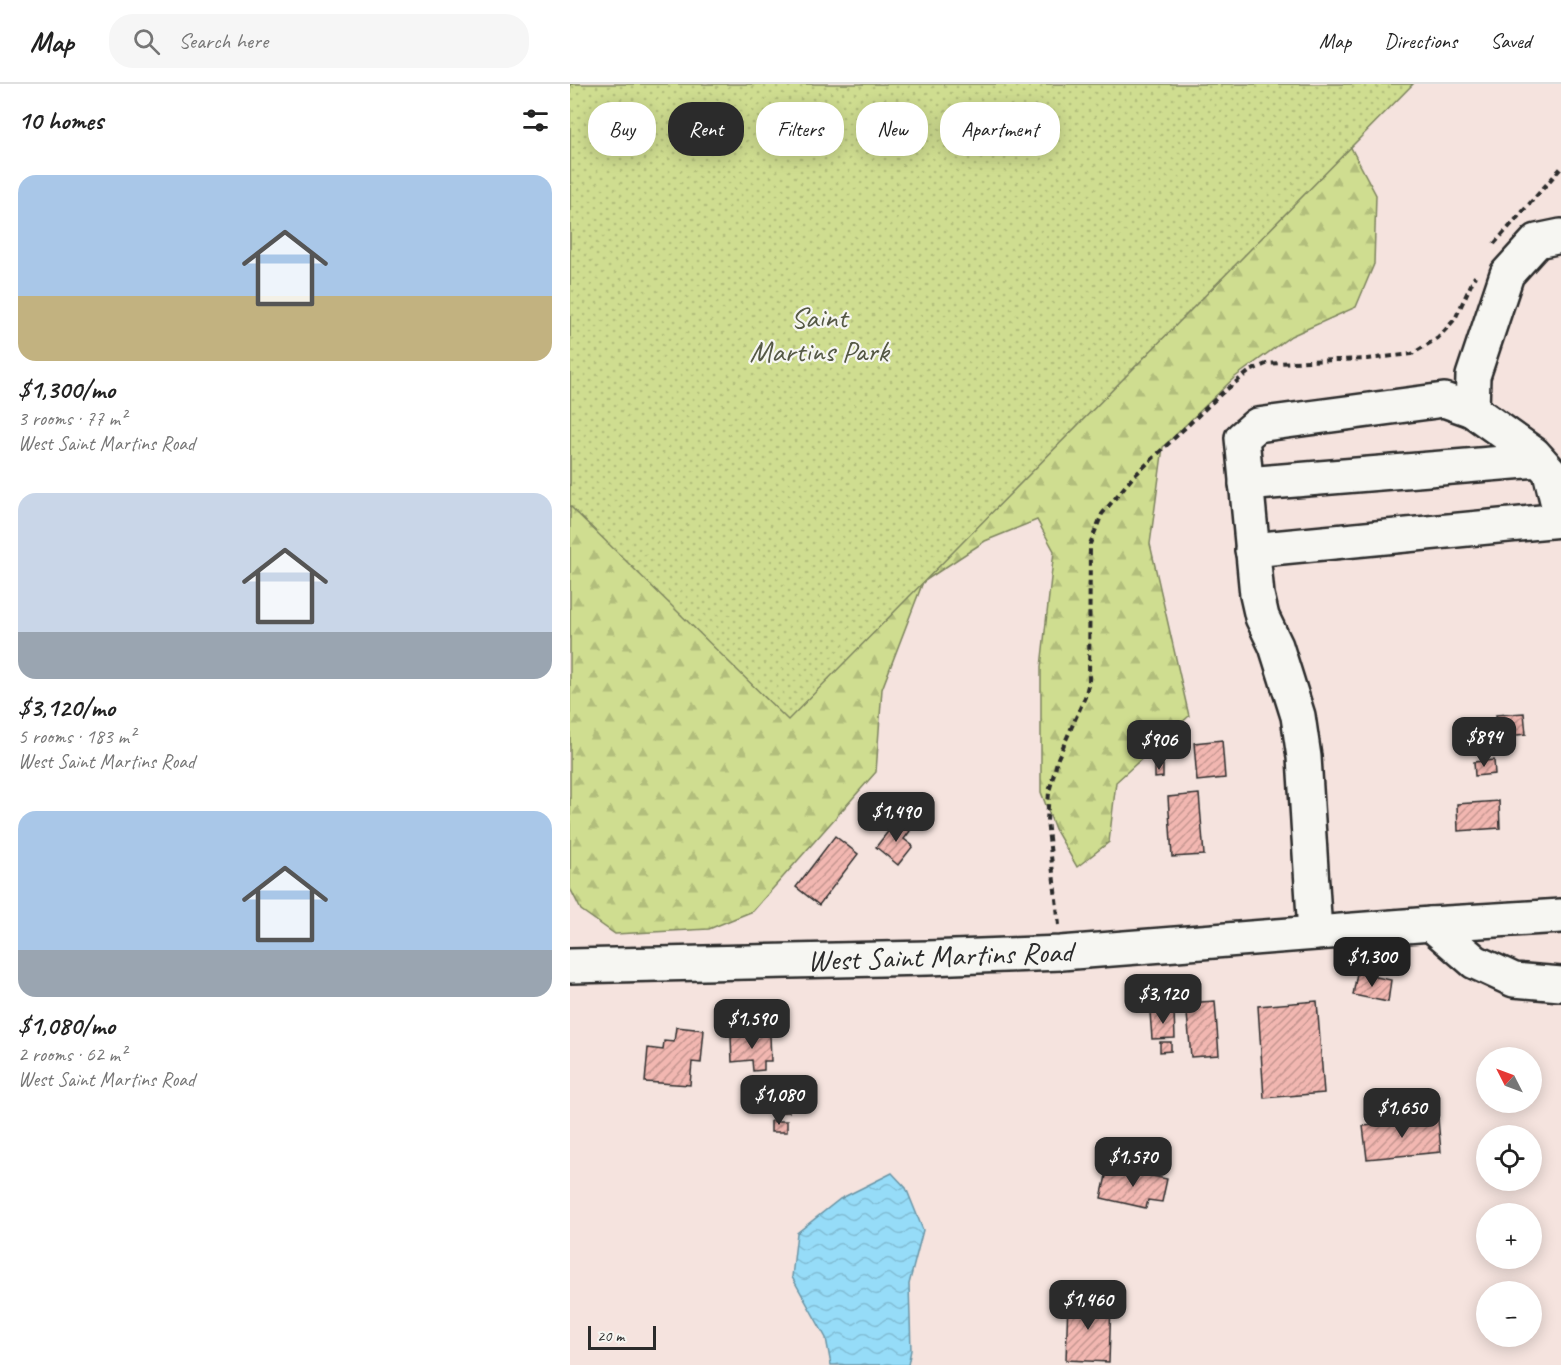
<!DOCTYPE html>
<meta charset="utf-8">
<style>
:root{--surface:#fff;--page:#f6f6f6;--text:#222;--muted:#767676;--line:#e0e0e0;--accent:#2b2b2b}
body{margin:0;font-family:Caveat,sans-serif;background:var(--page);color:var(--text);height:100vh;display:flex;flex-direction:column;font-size:22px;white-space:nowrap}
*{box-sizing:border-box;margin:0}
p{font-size:20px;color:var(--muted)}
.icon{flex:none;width:33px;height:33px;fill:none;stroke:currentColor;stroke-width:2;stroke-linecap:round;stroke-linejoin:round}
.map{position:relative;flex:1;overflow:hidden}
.details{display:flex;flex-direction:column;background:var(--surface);width:570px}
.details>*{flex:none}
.banner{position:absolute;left:18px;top:18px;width:570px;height:54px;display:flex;gap:12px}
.needle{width:39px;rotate:312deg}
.controls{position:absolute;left:906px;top:963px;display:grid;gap:12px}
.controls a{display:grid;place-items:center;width:66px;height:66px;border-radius:50%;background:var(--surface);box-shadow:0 3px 15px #0003;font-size:30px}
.scale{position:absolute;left:18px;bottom:15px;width:68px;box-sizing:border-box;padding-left:6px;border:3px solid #2b2b2b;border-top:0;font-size:16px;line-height:21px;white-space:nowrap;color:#2b2b2b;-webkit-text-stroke:4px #f6f6f2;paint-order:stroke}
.price{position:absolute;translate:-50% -51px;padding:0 14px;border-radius:12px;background:var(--accent);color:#fff;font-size:20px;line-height:39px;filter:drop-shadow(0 2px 3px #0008)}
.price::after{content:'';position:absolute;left:50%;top:36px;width:18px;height:14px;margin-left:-9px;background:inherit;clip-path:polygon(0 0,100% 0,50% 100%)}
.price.active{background:#222;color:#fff}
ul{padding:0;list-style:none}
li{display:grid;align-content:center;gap:12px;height:318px;padding:0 18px}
li span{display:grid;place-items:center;height:186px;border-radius:18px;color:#555}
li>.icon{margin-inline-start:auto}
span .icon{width:108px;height:108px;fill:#fffc;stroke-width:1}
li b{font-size:26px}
h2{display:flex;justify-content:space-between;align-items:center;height:72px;padding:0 18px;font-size:26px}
.tag{padding:0 21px;border-radius:24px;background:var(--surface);box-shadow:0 3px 15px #0003;font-size:21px;line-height:54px}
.tag.active{background:var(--accent);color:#fff}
header{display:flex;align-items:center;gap:36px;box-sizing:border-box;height:84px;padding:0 30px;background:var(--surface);border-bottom:2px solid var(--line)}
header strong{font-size:28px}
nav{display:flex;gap:33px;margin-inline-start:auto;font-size:21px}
.search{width:420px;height:54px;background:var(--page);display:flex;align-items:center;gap:15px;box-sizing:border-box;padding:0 21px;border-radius:24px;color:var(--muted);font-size:22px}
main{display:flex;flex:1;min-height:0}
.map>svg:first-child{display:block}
</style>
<header>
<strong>Map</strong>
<div class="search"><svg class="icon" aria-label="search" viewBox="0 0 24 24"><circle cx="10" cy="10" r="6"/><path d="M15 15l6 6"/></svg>Search here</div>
<nav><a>Map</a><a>Directions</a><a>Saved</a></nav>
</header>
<main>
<section class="details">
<h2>10 homes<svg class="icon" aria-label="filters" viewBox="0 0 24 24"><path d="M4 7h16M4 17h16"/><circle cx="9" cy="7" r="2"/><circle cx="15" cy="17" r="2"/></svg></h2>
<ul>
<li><span style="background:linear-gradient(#a9c7e8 65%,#c2b280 0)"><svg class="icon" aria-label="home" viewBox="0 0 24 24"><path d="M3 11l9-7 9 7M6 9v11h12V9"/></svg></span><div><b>$1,300/mo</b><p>3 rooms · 77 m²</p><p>West Saint Martins Road</p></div></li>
<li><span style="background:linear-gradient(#c9d6e8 75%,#9aa5b1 0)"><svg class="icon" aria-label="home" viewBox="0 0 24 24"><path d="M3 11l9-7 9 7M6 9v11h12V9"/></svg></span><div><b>$3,120/mo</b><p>5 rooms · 183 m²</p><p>West Saint Martins Road</p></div></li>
<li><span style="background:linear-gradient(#a9c7e8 75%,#9aa5b1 0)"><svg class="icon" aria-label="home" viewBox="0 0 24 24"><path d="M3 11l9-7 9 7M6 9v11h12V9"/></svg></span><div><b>$1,080/mo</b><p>2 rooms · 62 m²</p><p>West Saint Martins Road</p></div></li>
</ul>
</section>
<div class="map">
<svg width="991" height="1281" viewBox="0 0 991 1281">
<defs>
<pattern id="forest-firs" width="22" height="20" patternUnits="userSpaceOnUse" patternTransform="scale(1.5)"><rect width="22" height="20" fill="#cfdd90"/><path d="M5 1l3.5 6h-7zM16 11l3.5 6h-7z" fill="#b2be7c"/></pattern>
<pattern id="park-dots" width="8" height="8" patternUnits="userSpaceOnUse" patternTransform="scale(1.5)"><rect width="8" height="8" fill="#cfdd90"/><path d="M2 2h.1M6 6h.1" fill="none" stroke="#b2be7c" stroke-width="1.8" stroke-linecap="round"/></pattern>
<pattern id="water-waves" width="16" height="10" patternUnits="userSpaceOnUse" patternTransform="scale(1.5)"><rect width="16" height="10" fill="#96dcf8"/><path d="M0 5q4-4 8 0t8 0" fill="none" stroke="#81bdd5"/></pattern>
<pattern id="building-hatch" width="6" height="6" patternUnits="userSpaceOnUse" patternTransform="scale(1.5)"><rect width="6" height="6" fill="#f2b7b1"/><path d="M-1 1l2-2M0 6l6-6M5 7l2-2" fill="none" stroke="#c49590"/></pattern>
</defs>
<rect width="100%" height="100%" fill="#f5e3de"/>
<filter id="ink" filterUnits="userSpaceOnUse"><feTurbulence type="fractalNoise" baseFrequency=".0167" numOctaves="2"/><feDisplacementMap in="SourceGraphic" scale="12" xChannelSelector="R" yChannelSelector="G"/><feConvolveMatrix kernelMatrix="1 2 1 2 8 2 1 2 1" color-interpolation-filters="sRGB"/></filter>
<g filter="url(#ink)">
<path fill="url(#forest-firs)" stroke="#7d845e" stroke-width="1.5" d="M0,0L770,43L806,111L804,180L786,223L721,252L665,293L593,363L580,460L619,632L546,698L539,758L507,783L485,745L471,708V583L484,467L467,436L415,457L353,498L312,605L306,688L183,827L139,845L45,850L11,826L0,804Z"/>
<path fill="url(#park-dots)" stroke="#7d845e" stroke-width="1.5" d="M0,0H843L218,636L0,422Z"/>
<path fill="url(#water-waves)" stroke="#6b95a6" stroke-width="1.5" d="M322,1089L336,1104L353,1146L339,1200L341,1266L338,1281H261L256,1254L222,1193L227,1149L270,1115Z"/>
<g fill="url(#building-hatch)" stroke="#2b2b2b" stroke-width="1.5">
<path d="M954,629L956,650L928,653L926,631Z"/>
<path d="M652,656L655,694L627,697L624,659Z"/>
<path d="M924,676L925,690L905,692L904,678Z"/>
<path d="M585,681H593V693L585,694Z"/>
<path d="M629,710L634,771L602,773L598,713Z"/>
<path d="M929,717L930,744L888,747L887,720Z"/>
<path d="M311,723L324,734L315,744L303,733Z"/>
<path d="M327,736L340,747L334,755L343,762L328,781L306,763Z"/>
<path d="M265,752L288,770L249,821L226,803Z"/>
<path d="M787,889L821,896L818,918L783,911Z"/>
<path d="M645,917L649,971L621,973L616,919Z"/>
<path d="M747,917L754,1009L694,1014L688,922Z"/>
<path d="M604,927L605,954L582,955L580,928Z"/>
<path d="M106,943L134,946L131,979L122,978L120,1001L75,998L78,964L93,966L94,957L104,958Z"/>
<path d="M200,951L201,977H194V986L183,987L182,976L162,978L161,952Z"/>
<path d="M590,958H601V967L590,968Z"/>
<path d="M193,1002H218L219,1028L194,1029Z"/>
<path d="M868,1035L871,1068L797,1075L793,1042Z"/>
<rect x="201" y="1037" width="16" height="11"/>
<path d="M538,1083L597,1095L592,1118L578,1116L576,1124L531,1114Z"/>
<path d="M498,1217L541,1219L539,1278L496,1276Z"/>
</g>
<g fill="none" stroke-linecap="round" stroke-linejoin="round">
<defs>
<g id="minor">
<path d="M991,152L967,157L937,190L903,292L902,326L964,370L980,388L991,433"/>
<path d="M676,400L969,376"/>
<path d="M682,466L991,436"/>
<path d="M861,840L905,878L944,896L991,900"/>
<path d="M745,849L734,673L728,632L706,562L692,533L687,511L672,354L687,341L874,316L902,326"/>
<path d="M0,882L358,874L491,869L861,840L991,832"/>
</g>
</defs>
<use href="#minor" stroke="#2b2b2b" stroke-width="38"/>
<g stroke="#2b2b2b" stroke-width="4" stroke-dasharray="6 4.5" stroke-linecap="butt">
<path d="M924,160L991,84"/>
<path d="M489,841L477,737L479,708L488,674L515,613L519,598L520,460L532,430L562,394L652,309L680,287L696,280L738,277L797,275L842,270L868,254L885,235L905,192"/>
</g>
<use href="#minor" stroke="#f6f6f2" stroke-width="33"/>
</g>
</g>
<g text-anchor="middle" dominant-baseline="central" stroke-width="4.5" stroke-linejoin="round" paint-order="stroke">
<g font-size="30" fill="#545844" stroke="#f6f6f2">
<text x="249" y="233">Saint<tspan x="249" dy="34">Martins Park</tspan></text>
</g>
<g font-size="30" fill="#2b2b2b" stroke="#f6f6f2">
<text transform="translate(370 872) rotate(-2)">West Saint Martins Road</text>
</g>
</g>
</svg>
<div class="controls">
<a><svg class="needle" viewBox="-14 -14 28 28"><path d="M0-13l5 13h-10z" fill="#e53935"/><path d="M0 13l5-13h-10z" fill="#767676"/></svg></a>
<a><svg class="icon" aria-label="locate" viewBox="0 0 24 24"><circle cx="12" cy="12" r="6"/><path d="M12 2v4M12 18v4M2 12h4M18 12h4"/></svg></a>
<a>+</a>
<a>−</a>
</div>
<div class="scale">20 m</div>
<b class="price" style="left:914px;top:684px">$894</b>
<b class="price" style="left:589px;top:687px">$906</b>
<b class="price" style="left:326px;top:759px">$1,490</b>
<b class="price active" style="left:802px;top:904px">$1,300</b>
<b class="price" style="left:593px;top:941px">$3,120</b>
<b class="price" style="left:182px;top:966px">$1,590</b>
<b class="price" style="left:209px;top:1042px">$1,080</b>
<b class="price" style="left:832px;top:1055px">$1,650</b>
<b class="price" style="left:563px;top:1104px">$1,570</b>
<b class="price" style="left:518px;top:1247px">$1,460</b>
<div class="banner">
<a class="tag">Buy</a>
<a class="tag active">Rent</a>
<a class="tag">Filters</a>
<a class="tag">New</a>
<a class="tag">Apartment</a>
</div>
</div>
</main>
